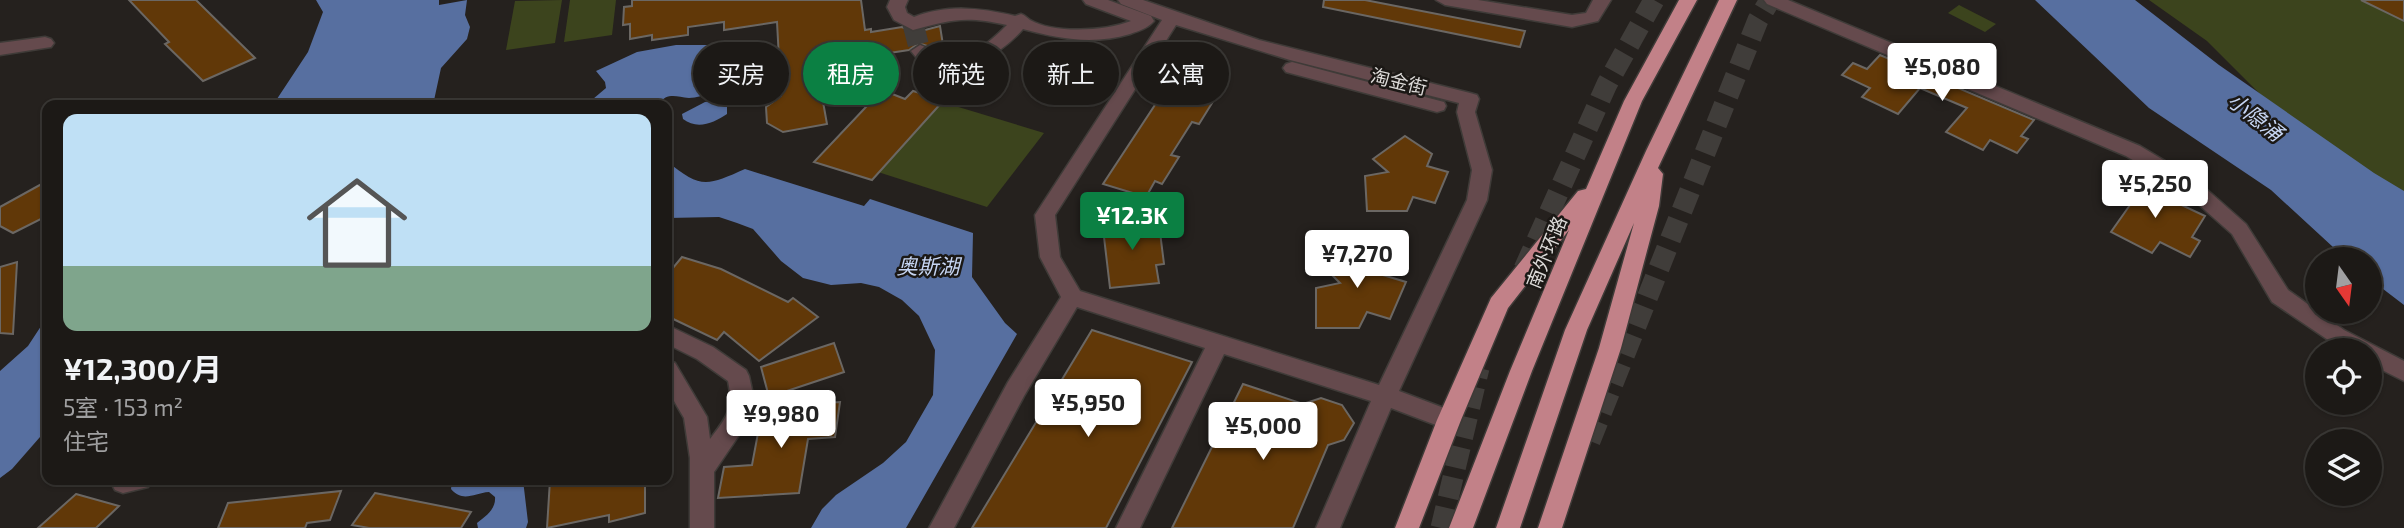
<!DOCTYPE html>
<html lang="zh">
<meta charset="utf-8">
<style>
:root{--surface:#1c1916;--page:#292623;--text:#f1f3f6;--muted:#a0a0a1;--line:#3a3835;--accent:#0b8043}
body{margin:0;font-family:"Exo 2","Noto Sans SC",sans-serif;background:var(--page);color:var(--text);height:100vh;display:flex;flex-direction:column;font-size:26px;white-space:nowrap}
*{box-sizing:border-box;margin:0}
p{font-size:23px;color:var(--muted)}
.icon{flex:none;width:38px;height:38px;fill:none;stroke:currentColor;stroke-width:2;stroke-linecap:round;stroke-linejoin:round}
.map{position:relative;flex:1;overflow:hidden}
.side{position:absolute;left:42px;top:100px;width:630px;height:385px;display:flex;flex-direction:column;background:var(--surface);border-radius:14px;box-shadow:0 2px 5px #0004,0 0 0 2px var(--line)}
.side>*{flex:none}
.hud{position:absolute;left:693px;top:42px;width:665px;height:63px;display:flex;gap:14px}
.needle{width:46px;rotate:166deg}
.controls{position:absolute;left:2305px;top:247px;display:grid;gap:14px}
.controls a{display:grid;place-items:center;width:77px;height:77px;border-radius:50%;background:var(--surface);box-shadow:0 2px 5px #0004,0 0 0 2px var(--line);font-size:35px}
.price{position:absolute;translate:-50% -60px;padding:0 16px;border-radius:7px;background:#fff;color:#222;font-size:23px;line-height:46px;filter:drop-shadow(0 2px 4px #0008)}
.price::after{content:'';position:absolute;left:50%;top:42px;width:21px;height:16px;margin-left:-10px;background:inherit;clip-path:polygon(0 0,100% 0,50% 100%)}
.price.current{background:var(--accent);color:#fff}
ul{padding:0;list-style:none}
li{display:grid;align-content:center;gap:14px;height:371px;padding:0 21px}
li+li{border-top:2px solid var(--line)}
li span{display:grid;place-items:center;height:217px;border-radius:14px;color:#555}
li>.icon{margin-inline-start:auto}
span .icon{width:126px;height:126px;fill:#fffc;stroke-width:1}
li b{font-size:30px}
.chip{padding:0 24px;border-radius:32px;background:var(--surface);box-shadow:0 2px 5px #0004,0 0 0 2px var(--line);font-size:24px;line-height:63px}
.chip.current{background:var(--accent);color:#fff}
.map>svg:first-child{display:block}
</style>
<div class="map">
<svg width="2404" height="528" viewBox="0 0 2404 528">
<rect width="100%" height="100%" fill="#25211e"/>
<g fill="#3c441d">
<path d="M562,0L555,43L506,50L515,1Z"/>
<path d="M570,0H616L612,35L564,42Z"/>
<path d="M2149,0H2404V210L2278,112L2207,41Z"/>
<path d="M1959,5L1996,24L1985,32L1948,13Z"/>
<path d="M942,102L1044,133L987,207L878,172Z"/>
</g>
<g fill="#576fa0">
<path d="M316,0H439V5L467,0L465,15L470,27L467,39L441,68L433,105H273L308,52L323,12Z"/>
<path d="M2035,0H2135L2219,65L2374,173L2404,191V305L2370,279V259H2346L2271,190L2149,108Z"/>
<path d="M676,45H707L733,49L728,63L732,80C720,87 704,98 689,98C676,97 668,92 658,104L611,105L593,99L606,88L605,82L596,71L637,52Z"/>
<path d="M719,100L727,102V114C714,123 697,130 683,119L682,114L705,102Z"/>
<path d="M667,161C700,189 707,186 745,169L864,206L870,199L973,233L972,277L1005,323L1017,334L906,528H811L822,509L836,495L883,463L906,442L933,395L935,350L919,316L902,300L879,287L861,283L831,285L803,278L781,261L753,229L737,223L719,217L667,218Z"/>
<path d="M47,317V429L12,469L0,478V371L28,346Z"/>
<path d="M452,480H523L528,522L526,528H478L477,523C486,516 496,509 495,497L489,492C474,493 463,503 451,489Z"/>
</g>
<g fill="#613808" stroke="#6b6763" stroke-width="2">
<path d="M129,0H196L255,58L203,81L165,44L169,42Z"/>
<path d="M632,0H861L865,30L871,29V32L902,27L914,33L940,26L943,45L930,47L919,43L909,50L869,56L872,77L820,85L827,124L783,132L767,123L766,107L781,96L777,22L724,30V22L688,27V35L652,40V35L630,39V24L623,25L624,7L632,6Z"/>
<path d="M1324,0H1365L1525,31L1520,47L1323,7Z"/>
<path d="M2361,0H2404V21Z"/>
<path d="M1880,55L2034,120L2021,136L2028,139L2017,153L1990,140L1983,150L1946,132L1967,108L1920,88L1898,114L1862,97L1870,88L1842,75L1853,63L1867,69Z"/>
<path d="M1176,73L1215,84L1206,98L1214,100L1199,124L1192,122L1171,155L1179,157L1162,184L1155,181L1146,197L1103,184Z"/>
<path d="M882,90L905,99L913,91L944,100L872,180L814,162Z"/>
<path d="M1405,136L1432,154L1427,166L1448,172L1435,203L1413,197L1407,211H1367L1365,176L1388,172L1373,159Z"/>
<path d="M2122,177L2205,216L2192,237L2200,241L2190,257L2160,242L2152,253L2111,232L2130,205L2109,195Z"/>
<path d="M47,181V216L13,233L0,226V207Z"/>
<path d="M1148,215L1151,233L1160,232L1164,264L1156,265L1159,283L1110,288L1102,220Z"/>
<path d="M1361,241L1389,261L1383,275L1406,282L1390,319L1367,312L1359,328H1316V288L1340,283L1325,268Z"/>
<path d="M682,257L721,269L788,302L793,298L818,317L759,361L724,332L717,340L667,316V275Z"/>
<path d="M17,262L13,334L0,333V267Z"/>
<path d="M1092,330L1192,362L1106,528H972Z"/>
<path d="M834,343L844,372L769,397L761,367Z"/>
<path d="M1243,384L1303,404L1321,398L1342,405L1354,423L1344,440L1328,445L1293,528H1172Z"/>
<path d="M840,402L835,437L808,439L799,493L718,498L724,467L752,465L762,412H773L772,406Z"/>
<path d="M550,480H645V513L609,522V515L547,528Z"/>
<path d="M341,491L330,520L307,523L305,528H218L228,503Z"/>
<path d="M375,493L471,512L461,528H369L352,525Z"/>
<path d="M76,494L119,506L96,528H38Z"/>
</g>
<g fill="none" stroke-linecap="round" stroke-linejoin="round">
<path stroke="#403d3a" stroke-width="21" stroke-dasharray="21 10" stroke-linecap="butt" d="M913,24L920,51"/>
<g stroke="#403d3a" stroke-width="21" stroke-dasharray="21 10" stroke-linecap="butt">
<path d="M1524,269L1607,84L1654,0"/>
<path d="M1590,441L1758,20L1770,0"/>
<path d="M1441,528L1479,368"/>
</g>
<defs>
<g id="minor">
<path d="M890,0H908L905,7L907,13L914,17C948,4 981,8 1015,16L1021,14C1025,15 1027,18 1030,20C1054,34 1106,31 1131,21L1086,4L1083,0H1108L1151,16L1154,21C1148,28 1139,31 1130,34C1093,45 1060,39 1023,29C999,57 941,92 911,51L920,45C929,48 936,55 945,57C969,62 992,40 1007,25C967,16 952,19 913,30L894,20L887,7Z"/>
<path d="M1118,0H1143L1259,40L1470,93L1477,95L1479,99L1475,112L1492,170L1487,200L1399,391L1457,413L1461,420L1457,427L1449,430L1391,408L1340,528H1316L1371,401L1224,354L1140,528H1116L1205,348L1077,307L1024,396L954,528H929L1008,382L1061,297L1040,257L1035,215L1162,20L1121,4ZM1176,25L1290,60L1459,103L1457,112L1472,170L1467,200L1379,385L1080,291L1060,257L1055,215Z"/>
<path d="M1436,0H1478L1572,15L1586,13L1593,0H1611L1598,21L1572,27L1445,5Z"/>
<path d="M1764,0H1788L2140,146L2195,179L2246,224L2288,290L2344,330L2404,361V381L2370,364V350H2343L2272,302L2232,234L2181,189L2126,156L1767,4Z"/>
<path d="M45,37L51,39L54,43L51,47L0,55V43Z"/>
<path d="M1292,62L1444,102L1446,106L1444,110L1437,112L1286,72L1283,68L1286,64Z"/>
<path d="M667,325L713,347L746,370L749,376L754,399L750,419L714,472V528H690V458L684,418L667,389V360L675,363L707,417L710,439C727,417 734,409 728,381L697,359L667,344Z"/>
<path d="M113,480H152L148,487L123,493L115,490L111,483Z"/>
</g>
<g id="highway">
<path d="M1679,0H1697L1642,101L1532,371L1473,528H1449L1510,371L1569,230L1508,308L1461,420L1419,528H1395L1437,420L1491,298L1578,191L1586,189L1624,101Z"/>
<path d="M1719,0H1737L1658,168L1663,174L1659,206L1621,348L1562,528H1538L1599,348L1634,223L1587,330L1520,528H1496L1565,330L1646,151Z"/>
</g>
</defs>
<use href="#minor" stroke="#3f3b38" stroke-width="3"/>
<use href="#highway" stroke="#3f3b38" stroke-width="3"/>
<use href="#minor" fill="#654a4d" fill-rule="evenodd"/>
<use href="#highway" fill="#c28188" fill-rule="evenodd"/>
</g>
<g text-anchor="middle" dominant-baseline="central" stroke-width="5" stroke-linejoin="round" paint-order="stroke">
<g font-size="19" fill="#dcdad8" stroke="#1b1815">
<text transform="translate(1399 81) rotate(14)">淘金街</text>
<text transform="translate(1546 252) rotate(-68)">南外环路</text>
</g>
<g font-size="21" font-style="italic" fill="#c6d5f3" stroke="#1b1815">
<text transform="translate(2256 116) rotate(38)">小隐涌</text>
<text x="928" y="265">奥斯湖</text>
</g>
</g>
</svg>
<div class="controls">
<a><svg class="needle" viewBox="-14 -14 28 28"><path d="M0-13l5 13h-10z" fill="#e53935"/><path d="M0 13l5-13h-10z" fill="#a0a0a1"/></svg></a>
<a><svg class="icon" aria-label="locate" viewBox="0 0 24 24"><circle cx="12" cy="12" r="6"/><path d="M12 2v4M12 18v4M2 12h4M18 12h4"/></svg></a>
<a><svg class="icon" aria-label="layers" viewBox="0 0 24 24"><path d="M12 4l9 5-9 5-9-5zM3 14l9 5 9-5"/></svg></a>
</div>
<b class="price" style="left:1942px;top:103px">¥5,080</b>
<b class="price" style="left:2155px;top:220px">¥5,250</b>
<b class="price current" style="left:1132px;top:252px">¥12.3K</b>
<b class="price" style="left:1357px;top:290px">¥7,270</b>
<b class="price" style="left:1088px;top:439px">¥5,950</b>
<b class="price" style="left:781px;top:450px">¥9,980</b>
<b class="price" style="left:1263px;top:462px">¥5,000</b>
<div class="hud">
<a class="chip">买房</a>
<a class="chip current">租房</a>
<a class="chip">筛选</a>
<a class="chip">新上</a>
<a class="chip">公寓</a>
</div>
<section class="side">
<ul>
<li><span style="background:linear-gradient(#bfe0f5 70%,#7fa58c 0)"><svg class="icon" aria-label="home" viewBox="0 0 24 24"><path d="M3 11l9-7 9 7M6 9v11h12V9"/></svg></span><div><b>¥12,300/月</b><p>5室 · 153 m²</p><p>住宅</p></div></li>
</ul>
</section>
</div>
